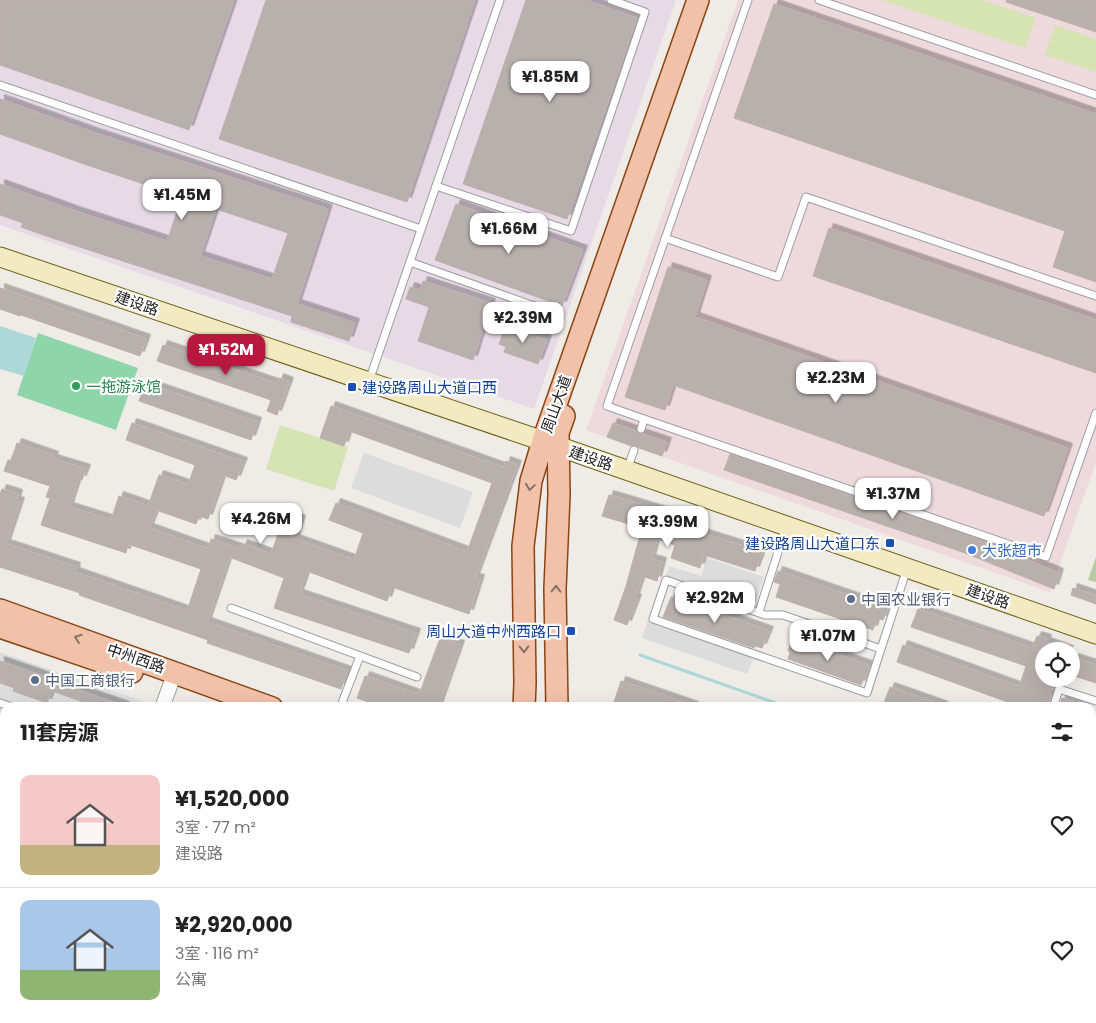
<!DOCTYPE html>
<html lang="zh">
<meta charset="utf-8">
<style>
:root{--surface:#fff;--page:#f2f2f2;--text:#222;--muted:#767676;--line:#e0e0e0;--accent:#b8173e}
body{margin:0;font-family:Poppins,"Noto Sans SC",sans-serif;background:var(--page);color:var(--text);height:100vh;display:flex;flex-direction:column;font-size:19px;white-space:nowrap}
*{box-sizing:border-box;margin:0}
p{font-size:16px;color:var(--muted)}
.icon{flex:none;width:28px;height:28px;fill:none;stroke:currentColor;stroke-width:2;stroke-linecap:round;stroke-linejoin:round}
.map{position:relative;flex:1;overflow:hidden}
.details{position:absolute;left:0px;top:702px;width:1096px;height:321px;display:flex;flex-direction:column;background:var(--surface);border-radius:15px 15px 0 0;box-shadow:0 5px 20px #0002}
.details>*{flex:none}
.tools{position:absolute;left:1035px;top:642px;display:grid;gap:10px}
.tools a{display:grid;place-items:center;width:45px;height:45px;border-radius:50%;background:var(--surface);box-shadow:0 5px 20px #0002;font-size:25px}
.price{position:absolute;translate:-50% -42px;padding:0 11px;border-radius:10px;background:#fff;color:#222;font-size:16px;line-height:32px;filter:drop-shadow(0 1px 2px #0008)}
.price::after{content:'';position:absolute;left:50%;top:30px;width:15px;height:11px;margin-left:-8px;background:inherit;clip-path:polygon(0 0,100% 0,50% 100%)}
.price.current{background:var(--accent);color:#fff}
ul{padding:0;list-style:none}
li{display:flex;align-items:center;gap:15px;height:125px;padding:0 20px}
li+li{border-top:1px solid var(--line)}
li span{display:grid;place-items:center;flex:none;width:140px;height:100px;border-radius:10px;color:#555}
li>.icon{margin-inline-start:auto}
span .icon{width:60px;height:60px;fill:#fffc;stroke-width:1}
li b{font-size:21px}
h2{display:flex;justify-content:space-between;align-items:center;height:60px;padding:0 20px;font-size:21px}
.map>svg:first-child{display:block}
</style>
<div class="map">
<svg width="1096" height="1023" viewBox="0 0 1096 1023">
<defs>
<filter id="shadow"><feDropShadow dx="4.5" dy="-4.5" stdDeviation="0" flood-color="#0004"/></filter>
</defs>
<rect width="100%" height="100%" fill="#efebe7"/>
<g fill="#dedddd">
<path d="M0,652L151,704L150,708H5V993L0,991Z"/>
<path d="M0,1012L5,1014V1019H19L32,1023H0Z"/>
<path d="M71,1019H447L446,1023H70Z"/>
<path d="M486,1019H847L845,1023H485Z"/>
<path d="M866,1019H1075L1088,1023H865Z"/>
</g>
<path fill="#eed9dd" d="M738,0H1096V462L1050,592L586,430Z"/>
<path fill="#e7dae7" d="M0,0H676L534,409L0,225Z"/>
<g fill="#d6e3b3">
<path d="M881,0H982L1036,18L1025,48Z"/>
<path d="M1055,25L1096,39V72L1045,55Z"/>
<path d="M280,425L348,447L334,491L266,469Z"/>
<path d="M251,1019H334L332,1023H250Z"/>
</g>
<path fill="#b7caa1" d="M1096,557V582L1088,580Z"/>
<path fill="#8ed5a9" d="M38,333L138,368L116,430L17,395Z"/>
<g fill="#dcdcdc">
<path d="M364,453L473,492L460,528L351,488Z"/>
<path d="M707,558L764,577L755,604L666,576L669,566L701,576Z"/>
<path d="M648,620L754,657L747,674L642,638Z"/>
</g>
<path fill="#add8d7" d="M0,326L36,338L24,376L0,369Z"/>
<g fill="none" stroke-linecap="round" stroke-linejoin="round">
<path stroke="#add8d7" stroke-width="3" d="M640,655L790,708"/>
</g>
<g fill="#b8b0ad" stroke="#bfafab" fill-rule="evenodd" filter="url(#shadow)">
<path d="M0,0H234L189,130L0,65Z"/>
<path d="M266,0H475L407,202L219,139Z"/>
<path d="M526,0H585L637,18L567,219L463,184Z"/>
<path d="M1007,0H1096V32L1006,2Z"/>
<path d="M774,4L1096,114V282L1053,267L1065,231L734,118Z"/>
<path d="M0,99L95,133L328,209L297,304L355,323L349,341L291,322L292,316L52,238L21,227L23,223L0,215V184L75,211L167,241L182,197L84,164L0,134ZM216,209L288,233L272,279L200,256Z"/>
<path d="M456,204L583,250L562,306L435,260Z"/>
<path d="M829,228L1096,320V373L813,276Z"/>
<path d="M668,267L707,280L695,317L1068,448L1044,516L673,385L665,410L625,397Z"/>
<path d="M423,281L491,303L473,360L418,341L429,307L406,299L410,287L420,290Z"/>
<path d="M0,288L146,339L140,356L21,315L20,316L0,309Z"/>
<path d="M506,325L547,340L538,364L504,352L506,347L499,344Z"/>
<path d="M163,345L277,384L279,378L289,382L277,415L267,411L271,400L157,361Z"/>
<path d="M145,383L257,422L251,440L139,401Z"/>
<path d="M331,406L504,468L506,461L517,465L475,578L480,579L469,614L392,587L387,601L307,571L299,594L416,633L409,653L274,608L284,578L229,557L207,622L347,671L341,689L207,643L208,640L79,595L80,593L0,567V494L2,489L18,494L16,501L20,502L6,544L76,567L75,572L187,611L201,569L128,544L126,553L41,525L50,498L46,497L50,486L4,471L8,460L11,461L17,443L54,456L53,459L86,469L82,480L78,479L69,507L111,520L119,496L148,506L159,475L188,485L195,465L126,440L132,423L243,462L236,480L223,475L208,519L199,516L196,524L156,510L149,528L208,549L211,539L241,549L243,544L271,554L285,514L301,520L295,539L354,560L363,533L329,520L336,503L467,552L492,483L349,431L344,446L320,438Z"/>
<path d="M613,423L636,431L639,434H643L667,442L662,456L639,448L635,445L631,446L607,437Z"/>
<path d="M730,454L975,538L1059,573L1054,589L965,553L724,470Z"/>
<path d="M609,495L666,512L663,521L762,552L755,571L704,555L700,568L671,558L675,545L657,539L651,559L662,562L657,581L642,576L635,598L637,599L627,625L614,620L626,586L642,528L602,516Z"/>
<path d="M778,571L888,609L883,620L877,618L873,630L776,597L780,584L774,582Z"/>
<path d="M1073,588L1096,596V604L1071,595Z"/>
<path d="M671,597L769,631L762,648L755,646L754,648L663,617Z"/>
<path d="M918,609L1032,648L1037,636L1047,639L1046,642L1069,650V651H1044V679H1054L1049,694L1051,695L1048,708H1037L1024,703L1023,708H1011L1013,704L897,662L903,645L1019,687L1026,666L911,627Z"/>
<path d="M440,638L460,645L438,708H385L357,698L365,676L419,695Z"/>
<path d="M792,638L870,666L866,679L864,678L861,685L788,659L790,652L788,651Z"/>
<path d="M1074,658L1096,665V683L1071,675V667Z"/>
<path d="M0,661L55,680V682L125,706V708H100L52,691L47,703L13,691L14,688L0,683Z"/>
<path d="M621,681L694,706V708H612Z"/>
<path d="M890,687L944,706V708H882Z"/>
<path d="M1062,698L1084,706V708H1059Z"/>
</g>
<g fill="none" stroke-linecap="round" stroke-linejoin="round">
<defs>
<g id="lane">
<path d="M819,0L1096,95"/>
<path d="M0,85L421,229"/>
<path d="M436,186L571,231L645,12L611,0"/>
<path d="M665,238L778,277L806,197L1096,296"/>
<path d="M410,262L557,314"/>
<path d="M369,381L500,0"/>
<path d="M644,419L607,406L748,0"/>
<path d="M641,429L644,419L1046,557L1096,413"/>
<path d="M627,470L634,450"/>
<path d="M231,608L417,677"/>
<path d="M759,612L786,527"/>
<path d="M881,649L783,615H765L666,580L653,619L867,693C880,651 894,610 907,568"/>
<path d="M0,703L15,708"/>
<path d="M340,708L360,656"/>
<path d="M1053,708L1059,689L1096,701"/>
<path d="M0,748L5,749"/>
<path d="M0,804L5,789"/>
<path d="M0,848L5,849"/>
<path d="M0,897L5,899"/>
<path d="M0,944L5,945"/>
<path d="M197,1019L209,1023"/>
<path d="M244,1023L245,1019"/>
<path d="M342,1023L344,1019"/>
</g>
<g id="street">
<path d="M162,708L175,672"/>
<path d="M0,1005L5,1007"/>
<path d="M39,1019L51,1023"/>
<path d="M855,1023L857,1019"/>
</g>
<path id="secondary" d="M0,257L543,441L1096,634"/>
<g id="primary">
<path d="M0,610L272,708"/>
<path d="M0,627L132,672"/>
<path d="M524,708L525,683L523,546L531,481L543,441L698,0"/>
<path d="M557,708L555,589L559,495L558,433L564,416"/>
<path d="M1091,992L1096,994"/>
<path d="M473,1023L475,1019"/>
</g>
</defs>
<use href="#lane" stroke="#9d9d9d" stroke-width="9"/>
<use href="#street" stroke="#9d9d9d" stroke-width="16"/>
<use href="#secondary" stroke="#6c6012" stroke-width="21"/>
<use href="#primary" stroke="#8a4511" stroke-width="24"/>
<use href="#lane" stroke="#fff" stroke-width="7"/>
<use href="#street" stroke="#fff" stroke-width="14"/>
<use href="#secondary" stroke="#f3e9c2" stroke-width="19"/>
<use href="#primary" stroke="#f2c1aa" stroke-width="21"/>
</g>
<defs><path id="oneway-chevron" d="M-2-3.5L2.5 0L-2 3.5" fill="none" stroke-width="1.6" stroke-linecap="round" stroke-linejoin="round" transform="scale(1.25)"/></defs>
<g stroke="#897065">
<use href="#oneway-chevron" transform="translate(530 487) rotate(98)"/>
<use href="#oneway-chevron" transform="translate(556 589) rotate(-89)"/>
<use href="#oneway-chevron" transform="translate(78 638) rotate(-161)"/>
<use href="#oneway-chevron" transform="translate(524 649) rotate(89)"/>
</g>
<circle fill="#2e9e5b" stroke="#fff" stroke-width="2" cx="76" cy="386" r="5"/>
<g fill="#1a4fb4" stroke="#fff" stroke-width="2">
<rect x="347" y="382" width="10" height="10" rx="2.5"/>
<rect x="885" y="538" width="10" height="10" rx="2.5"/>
<rect x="566" y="626" width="10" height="10" rx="2.5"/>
</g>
<circle fill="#3f7fe0" stroke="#fff" stroke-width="2" cx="972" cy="550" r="5"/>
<g fill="#5c6f8a" stroke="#fff" stroke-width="2">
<circle cx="851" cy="599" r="5"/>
<circle cx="35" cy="680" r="5"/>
</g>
<g text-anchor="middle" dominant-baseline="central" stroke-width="4.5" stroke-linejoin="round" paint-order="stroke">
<g font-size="15" fill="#202020" stroke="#fff">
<text transform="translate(137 303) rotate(19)">建设路</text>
<text transform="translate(556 404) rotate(-70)">周山大道</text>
<text transform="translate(591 458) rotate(19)">建设路</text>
<text transform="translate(988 596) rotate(19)">建设路</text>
<text transform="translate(136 658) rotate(19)">中州西路</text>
</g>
<g font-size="15" fill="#27864d" stroke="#fff" text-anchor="start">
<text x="86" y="386">一拖游泳馆</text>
</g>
<g font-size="15" fill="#164399" stroke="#fff" text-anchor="end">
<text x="362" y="387" text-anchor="start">建设路周山大道口西</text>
<text x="880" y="543">建设路周山大道口东</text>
<text x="561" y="631">周山大道中州西路口</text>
</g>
<g font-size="15" fill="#366cbe" stroke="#fff" text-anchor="start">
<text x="982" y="550">大张超市</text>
</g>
<g font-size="15" fill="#4e5e75" stroke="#fff" text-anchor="start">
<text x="861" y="599">中国农业银行</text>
<text x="45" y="680">中国工商银行</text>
</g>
</g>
</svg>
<div class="tools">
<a><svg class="icon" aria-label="locate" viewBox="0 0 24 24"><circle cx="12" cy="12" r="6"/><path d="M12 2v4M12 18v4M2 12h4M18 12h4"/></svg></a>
</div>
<b class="price" style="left:550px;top:103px">¥1.85M</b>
<b class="price" style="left:182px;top:221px">¥1.45M</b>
<b class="price" style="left:509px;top:255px">¥1.66M</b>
<b class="price" style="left:523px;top:344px">¥2.39M</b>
<b class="price current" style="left:226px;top:376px">¥1.52M</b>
<b class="price" style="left:836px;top:404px">¥2.23M</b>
<b class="price" style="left:893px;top:520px">¥1.37M</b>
<b class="price" style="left:261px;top:545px">¥4.26M</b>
<b class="price" style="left:668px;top:548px">¥3.99M</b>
<b class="price" style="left:715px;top:624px">¥2.92M</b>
<b class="price" style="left:828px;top:662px">¥1.07M</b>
<section class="details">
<h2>11套房源<svg class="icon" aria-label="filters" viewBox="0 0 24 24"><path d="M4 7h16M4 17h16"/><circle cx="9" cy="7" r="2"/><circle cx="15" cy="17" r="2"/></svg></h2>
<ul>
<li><span style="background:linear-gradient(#f6c9c9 70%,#c2b280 0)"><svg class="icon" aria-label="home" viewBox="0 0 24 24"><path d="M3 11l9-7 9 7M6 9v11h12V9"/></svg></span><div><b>¥1,520,000</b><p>3室 · 77 m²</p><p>建设路</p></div><svg class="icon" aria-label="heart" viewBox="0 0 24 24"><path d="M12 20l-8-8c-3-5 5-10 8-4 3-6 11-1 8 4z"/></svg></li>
<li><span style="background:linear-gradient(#a9c7e8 70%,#8fb573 0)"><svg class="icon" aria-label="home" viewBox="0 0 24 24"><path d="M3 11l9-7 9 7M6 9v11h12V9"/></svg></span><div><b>¥2,920,000</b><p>3室 · 116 m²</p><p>公寓</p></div><svg class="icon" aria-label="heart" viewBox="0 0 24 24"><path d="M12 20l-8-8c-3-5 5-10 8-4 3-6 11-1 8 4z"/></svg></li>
</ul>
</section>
</div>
